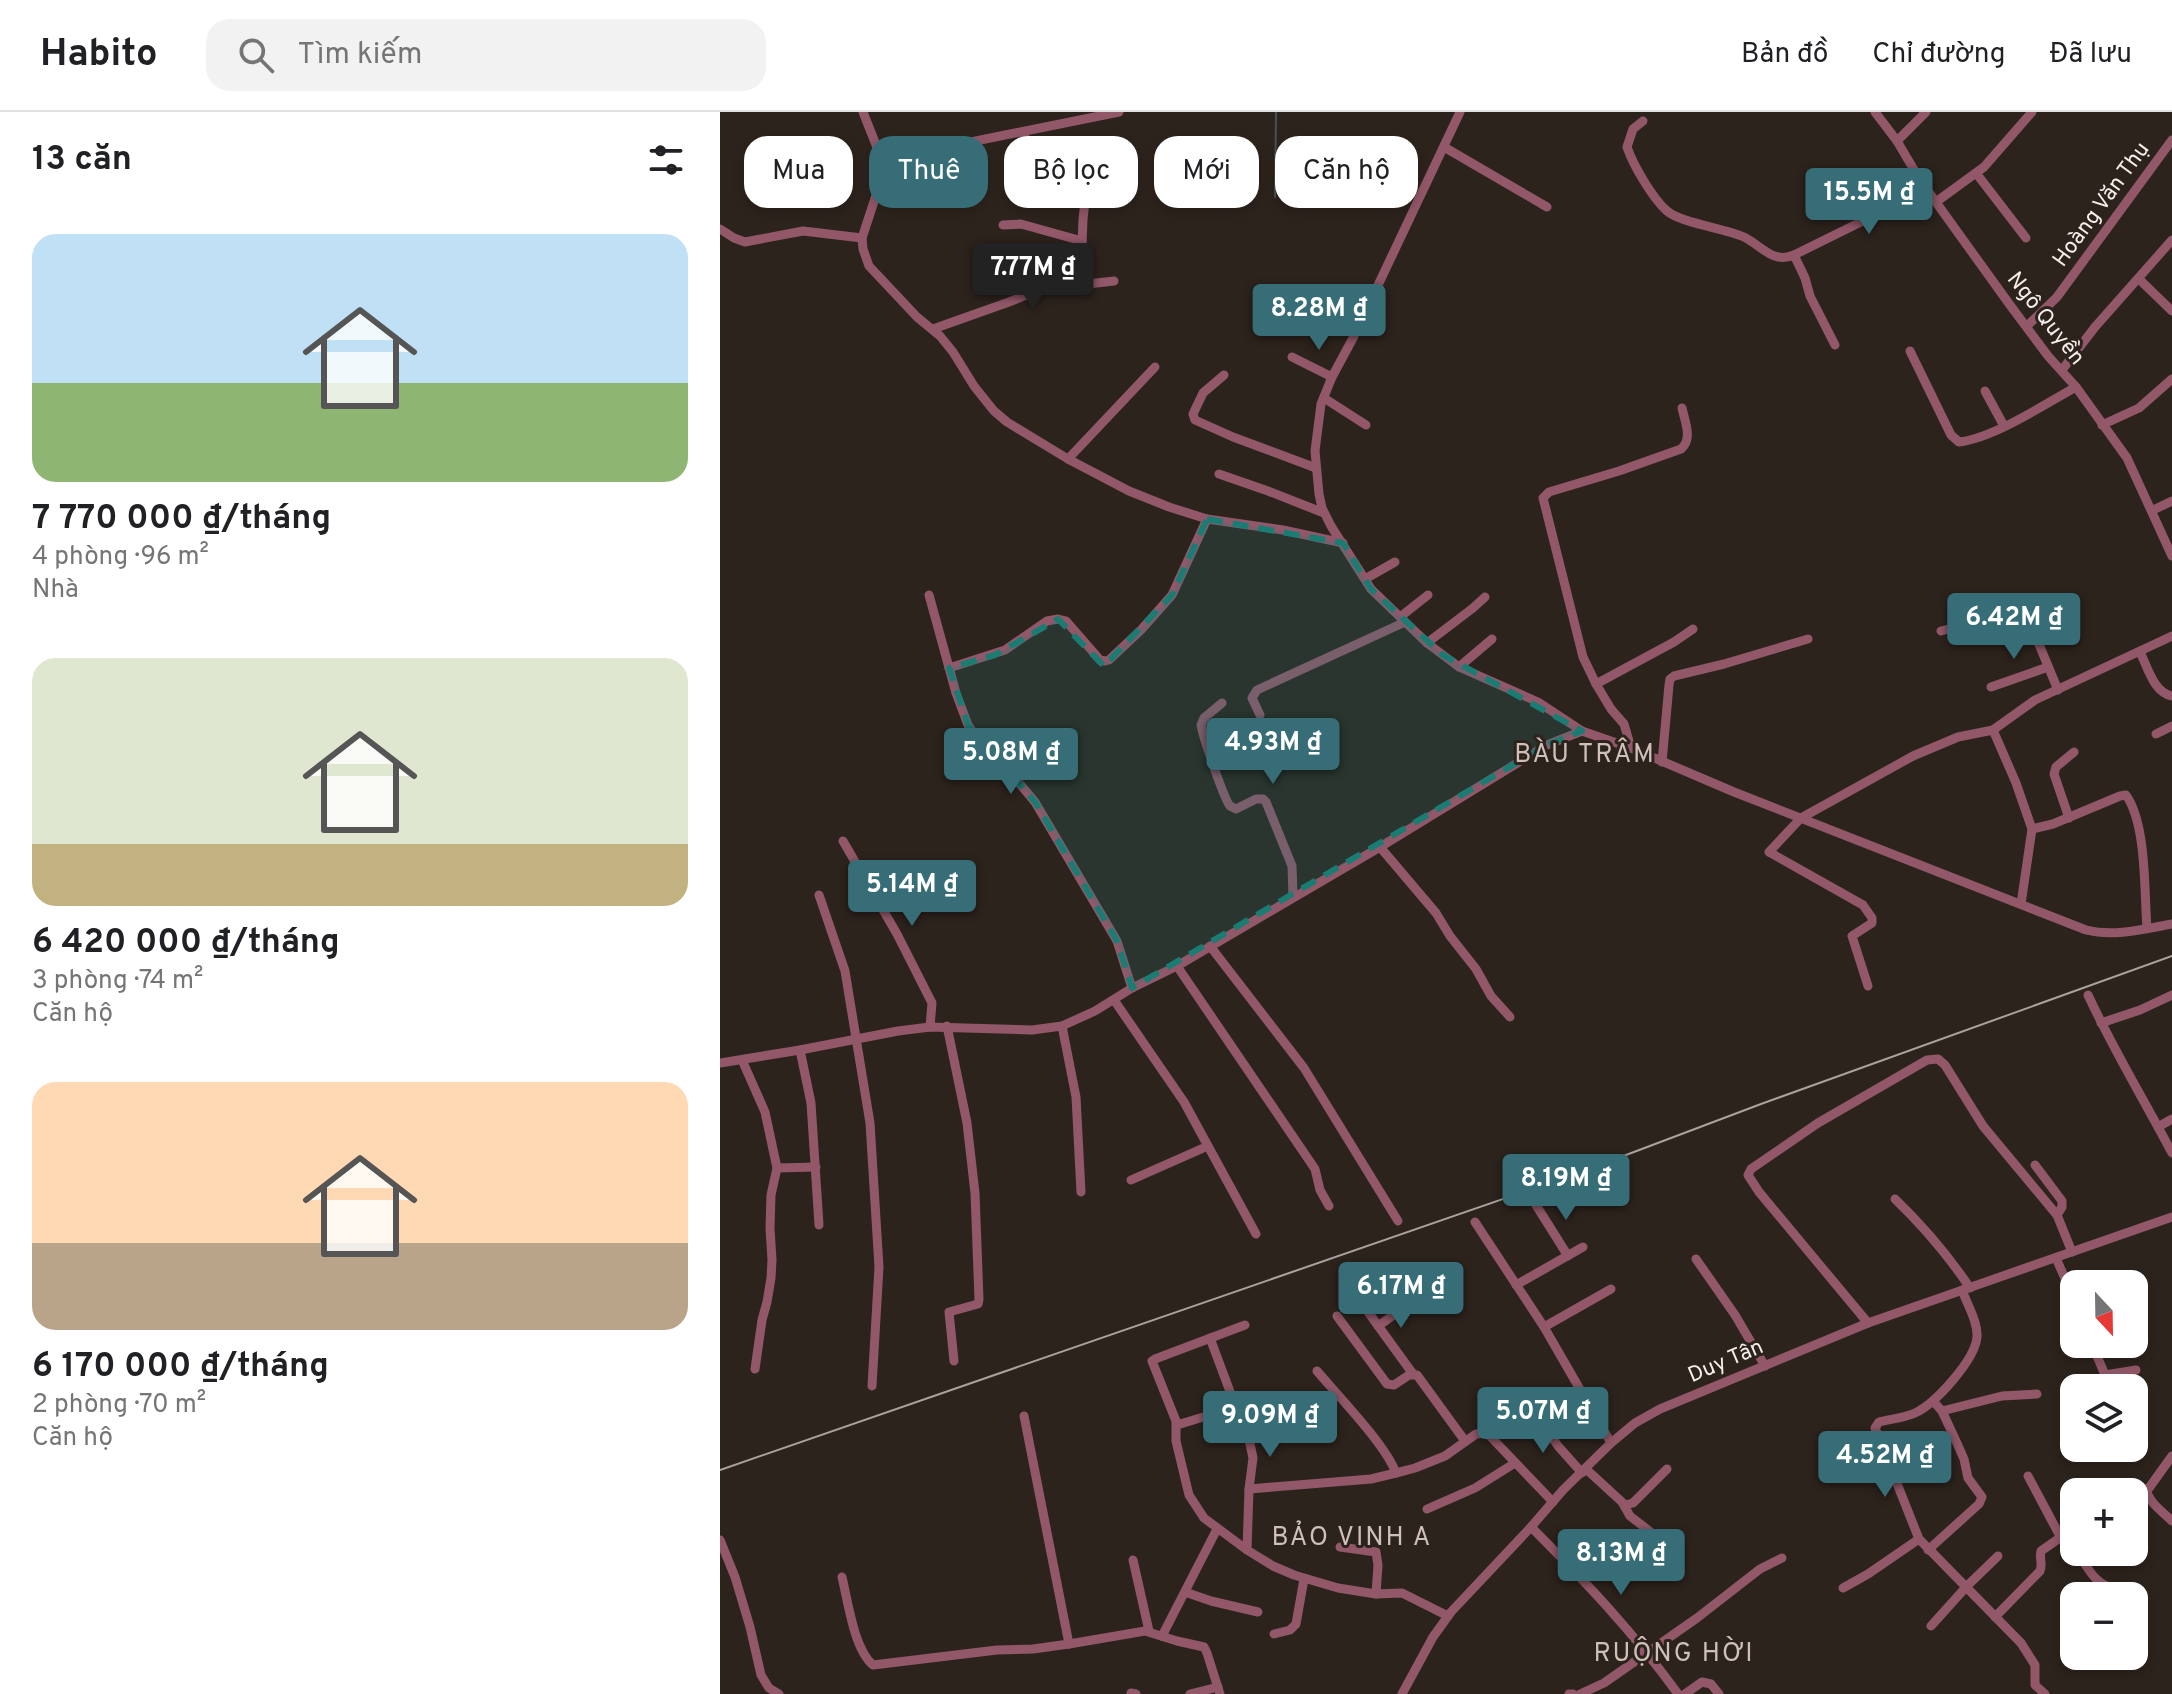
<!DOCTYPE html>
<html lang="vi">
<meta charset="utf-8">
<style>
:root{--surface:#fff;--page:#f2f2f2;--text:#202124;--muted:#757577;--line:#e0e0e0;--accent:#376d77}
body{margin:0;font-family:Overpass,sans-serif;background:var(--page);color:var(--text);height:100vh;display:flex;flex-direction:column;font-size:30px;white-space:nowrap}
*{box-sizing:border-box;margin:0}
p{font-size:26px;color:var(--muted)}
.icon{flex:none;width:44px;height:44px;fill:none;stroke:currentColor;stroke-width:2;stroke-linecap:round;stroke-linejoin:round}
.map{position:relative;flex:1;overflow:hidden}
.drawer{display:flex;flex-direction:column;background:var(--surface);width:720px}
.drawer>*{flex:none}
.banner{position:absolute;left:24px;top:24px;width:760px;height:72px;display:flex;gap:16px}
.needle{width:52px;rotate:158deg}
.controls{position:absolute;left:1340px;top:1158px;display:grid;gap:16px}
.controls a{display:grid;place-items:center;width:88px;height:88px;border-radius:16px;background:var(--surface);box-shadow:0 4px 12px #0003;font-size:40px}
.price{position:absolute;translate:-50% -68px;padding:0 18px;border-radius:8px;background:var(--accent);color:#fff;font-size:26px;line-height:52px;filter:drop-shadow(0 2px 4px #0008)}
.price::after{content:'';position:absolute;left:50%;top:48px;width:24px;height:18px;margin-left:-12px;background:inherit;clip-path:polygon(0 0,100% 0,50% 100%)}
.price.on{background:#222;color:#fff}
ul{padding:0;list-style:none}
li{display:grid;align-content:center;gap:16px;height:424px;padding:0 32px}
li span{display:grid;place-items:center;height:248px;border-radius:24px;color:#555}
li>.icon{margin-inline-start:auto}
span .icon{width:144px;height:144px;fill:#fffc;stroke-width:1}
li b{font-size:34px}
h2{display:flex;justify-content:space-between;align-items:center;height:96px;padding:0 32px;font-size:34px}
.chip{padding:0 28px;border-radius:24px;background:var(--surface);box-shadow:0 4px 12px #0003;font-size:28px;line-height:72px}
.chip.on{background:var(--accent);color:#fff}
header{display:flex;align-items:center;gap:48px;box-sizing:border-box;height:112px;padding:0 40px;background:var(--surface);border-bottom:2px solid var(--line)}
header strong{font-size:38px}
nav{display:flex;gap:44px;margin-inline-start:auto;font-size:28px}
.search{width:560px;height:72px;background:var(--page);display:flex;align-items:center;gap:20px;box-sizing:border-box;padding:0 28px;border-radius:24px;color:var(--muted);font-size:30px}
main{display:flex;flex:1;min-height:0}
.map>svg:first-child{display:block}
</style>
<header>
<strong>Habito</strong>
<div class="search"><svg class="icon" aria-label="search" viewBox="0 0 24 24"><circle cx="10" cy="10" r="6"/><path d="M15 15l6 6"/></svg>Tìm kiếm</div>
<nav><a>Bản đồ</a><a>Chỉ đường</a><a>Đã lưu</a></nav>
</header>
<main>
<section class="drawer">
<h2>13 căn<svg class="icon" aria-label="filters" viewBox="0 0 24 24"><path d="M4 7h16M4 17h16"/><circle cx="9" cy="7" r="2"/><circle cx="15" cy="17" r="2"/></svg></h2>
<ul>
<li><span style="background:linear-gradient(#bfe0f5 60%,#8fb573 0)"><svg class="icon" aria-label="home" viewBox="0 0 24 24"><path d="M3 11l9-7 9 7M6 9v11h12V9"/></svg></span><div><b>7 770 000 ₫/tháng</b><p>4 phòng · 96 m²</p><p>Nhà</p></div></li>
<li><span style="background:linear-gradient(#dfe7d0 75%,#c2b280 0)"><svg class="icon" aria-label="home" viewBox="0 0 24 24"><path d="M3 11l9-7 9 7M6 9v11h12V9"/></svg></span><div><b>6 420 000 ₫/tháng</b><p>3 phòng · 74 m²</p><p>Căn hộ</p></div></li>
<li><span style="background:linear-gradient(#ffd9b3 65%,#b9a48a 0)"><svg class="icon" aria-label="home" viewBox="0 0 24 24"><path d="M3 11l9-7 9 7M6 9v11h12V9"/></svg></span><div><b>6 170 000 ₫/tháng</b><p>2 phòng · 70 m²</p><p>Căn hộ</p></div></li>
</ul>
</section>
<div class="map">
<svg width="1452" height="1582" viewBox="0 0 1452 1582">
<rect width="100%" height="100%" fill="#2d231d"/>
<g fill="none" stroke-linecap="round" stroke-linejoin="round">
<path stroke="#4a5151" stroke-width="2" d="M555,85L556,0"/>
<g stroke="#925869" stroke-width="9">
<path d="M143,0L162,48V65L142,126L143,137L149,154L197,205L220,224L233,240L254,274L274,299L287,310L348,347L409,379L449,395L487,407L563,418L623,431"/>
<path d="M740,0L633,226L612,265L601,292L595,339L599,382L602,396L611,414L651,477L707,531L739,555L818,590L862,619"/>
<path d="M1155,0L1177,29L1200,68L1290,193L1328,244L1356,275L1407,346L1452,444"/>
<path d="M923,9L913,17L907,35C913,53 933,87 947,99C961,111 1004,116 1024,125C1042,134 1053,152 1074,143L1085,166L1090,184L1115,233"/>
<path d="M304,20L313,66"/>
<path d="M1177,29L1206,0"/>
<path d="M724,35L827,95"/>
<path d="M162,48L399,0"/>
<path d="M1256,61L1306,126"/>
<path d="M1216,90L1264,55L1312,0"/>
<path d="M283,113L301,112L362,129"/>
<path d="M0,117L14,126L25,130L83,119L142,126"/>
<path d="M1074,143L1159,101L1200,68"/>
<path d="M360,159L368,172L394,169"/>
<path d="M1419,167L1452,199"/>
<path d="M1307,214L1337,185L1452,28"/>
<path d="M213,217L289,190L357,163L361,155L363,107L367,72"/>
<path d="M1190,239L1231,323L1239,330C1274,326 1325,292 1356,275"/>
<path d="M572,245L612,265"/>
<path d="M1342,258L1375,215L1452,128"/>
<path d="M504,263L483,281L473,302L475,308L513,325L596,356"/>
<path d="M1265,279L1284,314"/>
<path d="M604,286L646,313"/>
<path d="M1382,313L1419,296L1452,267"/>
<path d="M348,347L435,255"/>
<path d="M499,362L548,379L604,401"/>
<path d="M1433,398L1452,389"/>
<path d="M645,467L675,450"/>
<path d="M209,483L236,581L248,613L255,623L274,641L315,690L397,829L412,876"/>
<path d="M680,505L708,483"/>
<path d="M1221,519L1293,501H1303L1311,513L1338,578"/>
<path d="M707,531L753,496L765,485"/>
<path d="M1420,540C1428,556 1434,581 1452,584"/>
<path d="M739,555L772,527"/>
<path d="M229,556L285,538L327,509L338,507L346,509L380,548L385,549L389,548L421,518L452,483L487,407"/>
<path d="M876,572L954,530L973,517"/>
<path d="M1271,575L1328,555"/>
<path d="M502,591L484,606L481,613C483,625 504,687 510,694C512,695 514,696 516,697L536,687H543L546,690L572,754L573,784"/>
<path d="M540,603L532,586L537,578L685,510"/>
<path d="M1273,618L1296,671L1312,717L1301,792"/>
<path d="M1436,622L1452,614"/>
<path d="M911,636L904,612L891,597L876,572L863,545L823,386L829,380L899,359L961,337C973,327 965,310 962,296"/>
<path d="M942,650L949,573L950,567L954,564L1004,552L1088,527"/>
<path d="M1349,706L1334,662L1336,655L1354,640"/>
<path d="M1312,717L1333,712L1400,684L1406,683C1427,713 1424,780 1427,816"/>
<path d="M123,729L177,822L212,891L210,915"/>
<path d="M660,735L716,801L730,824L756,857L771,884L790,905"/>
<path d="M99,783L125,859L150,1011L159,1155L152,1274"/>
<path d="M490,834L584,956L678,1109"/>
<path d="M457,854L595,1057L600,1078L609,1094"/>
<path d="M1148,874L1132,824L1152,811V806L1143,793L1049,740L1081,706L1193,644L1238,625L1273,618L1315,588L1452,524"/>
<path d="M1368,883C1393,937 1424,988 1452,1041"/>
<path d="M394,888L464,990L536,1122"/>
<path d="M1381,911L1420,898L1452,883"/>
<path d="M227,914L247,1011L255,1081L259,1187L258,1192L229,1200L234,1249"/>
<path d="M342,914L356,985L361,1080"/>
<path d="M80,938L91,991L99,1113"/>
<path d="M22,948L45,1000L57,1056L51,1083L50,1116L52,1148L51,1166L47,1190L42,1208L35,1257"/>
<path d="M0,951L80,938L178,919L210,915L312,918L342,914L375,899L412,876L457,854L660,735L827,633L862,619L911,636L1014,680L1366,818C1395,825 1424,817 1452,812"/>
<path d="M1438,1015L1452,1007"/>
<path d="M1315,1053L1342,1089V1095L1337,1103"/>
<path d="M57,1056L96,1055"/>
<path d="M411,1068L488,1034"/>
<path d="M1175,1087C1203,1114 1228,1143 1250,1176"/>
<path d="M816,1093L848,1144"/>
<path d="M755,1110L824,1215L891,1331"/>
<path d="M1336,1146L1354,1187"/>
<path d="M976,1147L1015,1203L1045,1254"/>
<path d="M796,1173L863,1135"/>
<path d="M1242,1178C1247,1192 1258,1210 1257,1225C1255,1248 1215,1292 1195,1301C1184,1306 1171,1307 1159,1310L1155,1316L1199,1427L1301,1531L1315,1553V1573L1325,1582"/>
<path d="M643,1193L693,1262"/>
<path d="M617,1204L667,1272L674,1273L689,1263H697L745,1329"/>
<path d="M1148,1211L1039,1080L1028,1063L1031,1057L1098,1011L1207,948L1218,947L1225,953L1263,1014L1337,1103L1352,1140"/>
<path d="M525,1213L435,1247L432,1249L456,1309V1329L469,1383L484,1406L527,1438L553,1454L574,1463L618,1476L656,1482L682,1481L728,1504"/>
<path d="M658,1214L698,1186"/>
<path d="M824,1215L891,1177"/>
<path d="M1372,1232L1385,1263L1416,1258"/>
<path d="M597,1259C619,1285 665,1332 676,1361"/>
<path d="M1222,1299L1282,1284L1317,1282"/>
<path d="M814,1300L838,1334L862,1361"/>
<path d="M304,1304L349,1532"/>
<path d="M457,1313L513,1296L515,1293L490,1226"/>
<path d="M527,1318L533,1346L529,1377"/>
<path d="M866,1357L902,1390L910,1404L946,1432"/>
<path d="M1308,1364L1341,1426"/>
<path d="M1426,1377C1429,1391 1442,1399 1452,1409"/>
<path d="M1403,1380L1413,1374L1422,1378L1429,1376L1452,1344"/>
<path d="M905,1393L913,1391L947,1357"/>
<path d="M707,1397L755,1376L795,1351"/>
<path d="M811,1415C864,1468 914,1521 958,1582"/>
<path d="M0,1428L15,1465L30,1515L41,1563L49,1576L59,1582"/>
<path d="M620,1435L656,1440L658,1453L656,1482"/>
<path d="M527,1438L529,1377L651,1367L676,1361L695,1356L725,1344L756,1322L767,1321L833,1390"/>
<path d="M1208,1438L1259,1392L1262,1385L1248,1366L1244,1347L1236,1329L1222,1299L1213,1289"/>
<path d="M1357,1440C1369,1457 1374,1472 1395,1477"/>
<path d="M413,1448L429,1519"/>
<path d="M122,1465C128,1490 134,1537 153,1553L277,1538L313,1537L349,1532L425,1519L457,1529L484,1535L487,1541L500,1582"/>
<path d="M1123,1476L1148,1462L1199,1427"/>
<path d="M465,1480L491,1489L538,1500"/>
<path d="M1275,1505L1320,1459C1323,1452 1319,1446 1321,1439L1354,1416"/>
<path d="M1211,1514L1247,1474L1278,1444"/>
<path d="M554,1522L570,1518L576,1512L584,1467"/>
<path d="M442,1524L497,1417"/>
<path d="M411,1581L416,1582"/>
<path d="M470,1582L498,1575"/>
<path d="M682,1582L713,1525L731,1500L811,1415L843,1378L891,1331L915,1311L940,1297L1148,1211L1452,1105"/>
<path d="M849,1582H853"/>
<path d="M860,1582L884,1571L977,1506L1040,1457L1062,1446"/>
<path d="M965,1582L982,1570L991,1572L999,1582"/>
</g>
<path stroke="#aba29e" stroke-width="2" d="M0,1358L861,1060L1041,992L1452,844"/>
</g>
<path fill="#1b7c74" fill-opacity="0.2" stroke="#1b7c74" stroke-width="6" stroke-dasharray="16 10" stroke-linejoin="round" d="M487,407L623,431L651,477L723,543L862,619L827,633L412,876L397,829L315,690L248,613L229,556L275,543L338,507L384,554L452,483Z"/>
<g text-anchor="middle" dominant-baseline="central" stroke-width="6" stroke-linejoin="round" paint-order="stroke">
<g font-size="22" fill="#f6eeeb" stroke="#2d231d">
<text transform="translate(1382 93) rotate(-54)">Hoàng Văn Thụ</text>
<text transform="translate(1325 207) rotate(52)">Ngô Quyền</text>
<text transform="translate(1006 1250) rotate(-23)">Duy Tân</text>
</g>
<g font-size="26" letter-spacing="2" fill="#cfc1b9" stroke="#2d231d">
<text x="865" y="643">BÀU TRÂM</text>
<text x="632" y="1426">BẢO VINH A</text>
<text x="954" y="1542">RUỘNG HỜI</text>
</g>
</g>
</svg>
<div class="controls">
<a><svg class="needle" viewBox="-14 -14 28 28"><path d="M0-13l5 13h-10z" fill="#e53935"/><path d="M0 13l5-13h-10z" fill="#757577"/></svg></a>
<a><svg class="icon" aria-label="layers" viewBox="0 0 24 24"><path d="M12 4l9 5-9 5-9-5zM3 14l9 5 9-5"/></svg></a>
<a>+</a>
<a>−</a>
</div>
<b class="price" style="left:1149px;top:124px">15.5M ₫</b>
<b class="price on" style="left:313px;top:199px">7.77M ₫</b>
<b class="price" style="left:599px;top:240px">8.28M ₫</b>
<b class="price" style="left:1294px;top:549px">6.42M ₫</b>
<b class="price" style="left:553px;top:674px">4.93M ₫</b>
<b class="price" style="left:291px;top:684px">5.08M ₫</b>
<b class="price" style="left:192px;top:816px">5.14M ₫</b>
<b class="price" style="left:846px;top:1110px">8.19M ₫</b>
<b class="price" style="left:681px;top:1218px">6.17M ₫</b>
<b class="price" style="left:823px;top:1343px">5.07M ₫</b>
<b class="price" style="left:550px;top:1347px">9.09M ₫</b>
<b class="price" style="left:1165px;top:1387px">4.52M ₫</b>
<b class="price" style="left:901px;top:1485px">8.13M ₫</b>
<div class="banner">
<a class="chip">Mua</a>
<a class="chip on">Thuê</a>
<a class="chip">Bộ lọc</a>
<a class="chip">Mới</a>
<a class="chip">Căn hộ</a>
</div>
</div>
</main>
